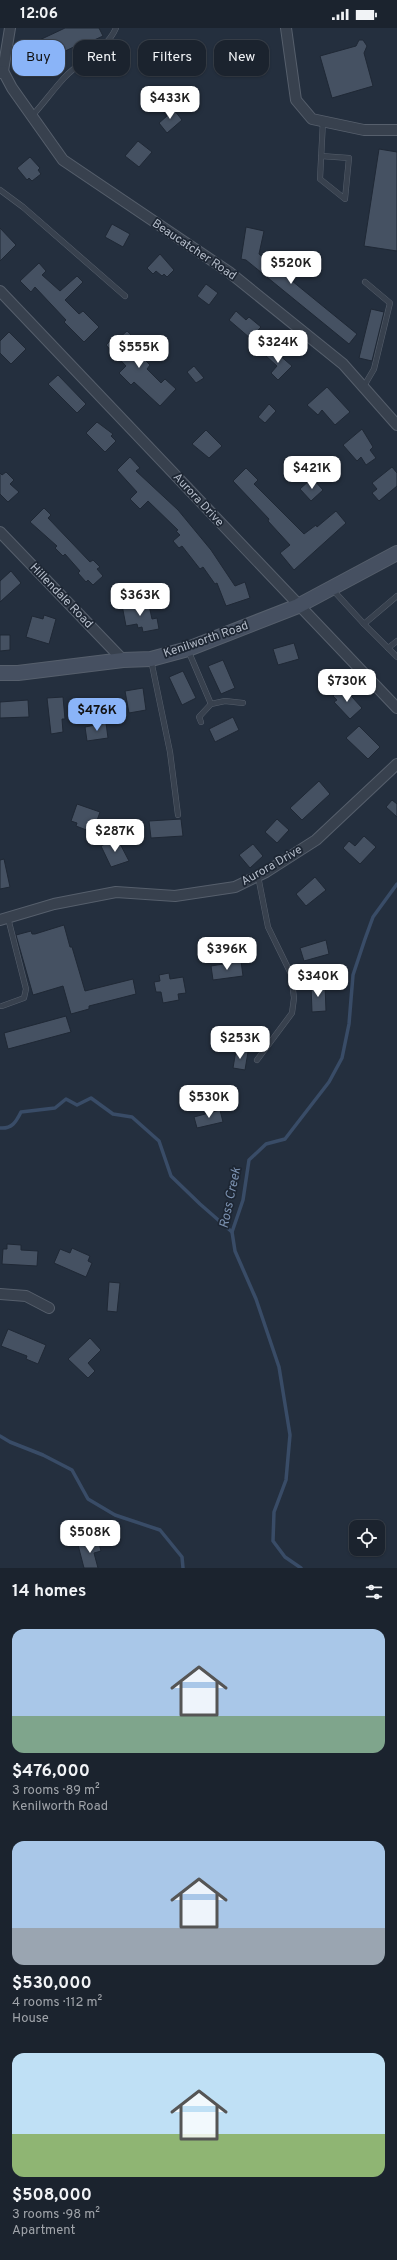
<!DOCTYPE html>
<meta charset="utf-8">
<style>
:root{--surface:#1b232e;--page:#242b36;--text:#f1f3f6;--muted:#a0a4aa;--line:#39404a;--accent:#8ab4f8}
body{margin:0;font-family:Overpass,sans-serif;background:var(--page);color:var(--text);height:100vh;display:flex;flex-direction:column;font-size:15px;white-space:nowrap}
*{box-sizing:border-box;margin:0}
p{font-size:13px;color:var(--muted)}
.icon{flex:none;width:22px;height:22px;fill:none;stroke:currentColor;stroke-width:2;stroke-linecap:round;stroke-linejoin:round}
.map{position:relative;height:1540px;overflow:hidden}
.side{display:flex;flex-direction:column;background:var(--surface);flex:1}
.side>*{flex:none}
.guide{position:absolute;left:12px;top:12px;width:373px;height:36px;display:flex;gap:8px}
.controls{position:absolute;left:349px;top:1492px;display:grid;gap:8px}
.controls a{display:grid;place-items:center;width:36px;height:36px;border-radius:8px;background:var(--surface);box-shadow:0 1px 3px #0004,0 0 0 1px var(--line);font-size:20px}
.price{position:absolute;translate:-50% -34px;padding:0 9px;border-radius:8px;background:#fff;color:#222;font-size:13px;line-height:26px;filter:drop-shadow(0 1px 2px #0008)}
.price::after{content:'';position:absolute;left:50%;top:24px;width:12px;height:9px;margin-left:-6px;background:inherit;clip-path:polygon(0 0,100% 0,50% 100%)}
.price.selected{background:var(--accent);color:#111}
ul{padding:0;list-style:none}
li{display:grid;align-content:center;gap:8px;height:212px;padding:0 12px}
li span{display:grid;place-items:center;height:124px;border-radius:12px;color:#555}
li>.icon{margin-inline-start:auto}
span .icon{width:72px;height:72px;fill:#fffc;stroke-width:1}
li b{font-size:17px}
h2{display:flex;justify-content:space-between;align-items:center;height:48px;padding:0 12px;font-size:17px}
.tag{padding:0 14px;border-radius:12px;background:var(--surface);box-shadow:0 1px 3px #0004,0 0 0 1px var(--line);font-size:14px;line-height:36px}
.tag.selected{background:var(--accent);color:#111}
.status{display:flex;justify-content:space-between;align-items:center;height:28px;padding:0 20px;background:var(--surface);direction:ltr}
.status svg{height:11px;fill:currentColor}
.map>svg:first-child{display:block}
</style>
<div class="status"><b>12:06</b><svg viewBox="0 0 49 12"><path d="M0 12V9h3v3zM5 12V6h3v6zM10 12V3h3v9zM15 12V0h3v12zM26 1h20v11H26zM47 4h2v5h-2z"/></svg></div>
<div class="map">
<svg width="397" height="1540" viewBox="0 0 397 1540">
<rect width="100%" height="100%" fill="#242f3e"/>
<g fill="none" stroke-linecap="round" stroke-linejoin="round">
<g stroke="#394c67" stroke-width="3.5">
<path d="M0,1100C12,1101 16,1094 21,1084L55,1080L66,1071L77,1077L91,1070L113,1086L132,1089L159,1113L171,1148L200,1176L232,1204"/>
<path d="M0,1408L10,1414L43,1427L72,1442L88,1471L115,1487L160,1502L182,1529L183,1540"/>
<path d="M301,1540L285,1529L273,1513L274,1484L286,1452L290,1407L279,1339L256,1271L235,1223L232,1204L243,1172L249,1132L266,1116L285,1111L329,1054L342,1030L349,996L353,947L365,911L373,889L397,856"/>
</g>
</g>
<g fill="#455162" stroke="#1f2835">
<path d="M65,0H99L103,8L81,18L80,16L40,35L31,16Z"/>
<path d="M359,12H363L367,18L364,25L373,58L332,70L320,28L356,18Z"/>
<path d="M171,78L182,92L167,105L159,95L167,88L164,84Z"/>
<path d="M138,113L152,124L139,139L125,128Z"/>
<path d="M379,121L397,124V223L364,218Z"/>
<path d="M30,129L40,140L38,142L41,146L32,153L29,150L27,152L17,140Z"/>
<path d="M112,196L130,206L123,219L105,209Z"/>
<path d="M246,199L264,203L259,226L357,306L349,316L246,232L241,231Z"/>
<path d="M0,200L16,217L0,233Z"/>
<path d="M160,226L174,242L167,249L164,246L162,248L156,243L153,246L147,240Z"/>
<path d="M39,235L46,243L42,247L60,263L77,248L83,254L65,272L79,286L83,283L99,299L84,314L64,294L66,292L35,259L31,264L20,253Z"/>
<path d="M206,256L218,265L209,277L197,268Z"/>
<path d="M371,281L384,284L372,333L359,330Z"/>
<path d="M236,283L246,292L249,289L261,299L250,310L229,292Z"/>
<path d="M127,303L138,314L132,319L150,337L147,341L161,355L165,351L176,361L160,378L134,354L131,357L119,345L126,338L106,317L115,308L118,311Z"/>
<path d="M9,304L26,321L11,336L0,325V313Z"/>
<path d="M271,320L292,338L278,352L271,345L277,338L265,327Z"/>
<path d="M194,338L204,350L196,355L187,344Z"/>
<path d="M58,347L86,376L77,385L48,356Z"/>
<path d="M327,359L350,384L335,397L322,382L318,387L307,377Z"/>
<path d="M269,376L276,383L265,395L258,389Z"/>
<path d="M97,394L113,406L111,408L116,413L105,424L86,405Z"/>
<path d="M362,401L373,419L370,422L376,430L366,437L361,429L357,433L343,417Z"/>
<path d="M206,402L222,418L209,430L192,416Z"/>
<path d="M130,429L140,440L136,443L178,482L211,522L235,558L245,554L250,570L226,578L217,555L215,556L203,539L200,541L182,518L179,520L173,513L180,507L176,503L178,502L148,473L140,481L130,471L137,464L117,442Z"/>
<path d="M392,439L397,445V458L379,473L372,465L377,461L372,455Z"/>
<path d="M246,440L258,452L254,456L304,506L316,497L317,499L336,483L346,495L294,542L280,525L290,517L268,493L269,491L233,453Z"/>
<path d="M6,444L14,452L10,456L19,464L8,474L0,466V445L2,447Z"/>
<path d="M312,450L323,462L311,473L300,461Z"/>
<path d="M44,480L51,487L48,490L90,534L93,532L100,539L97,541L103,548L93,557L88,552L86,554L78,545L80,543L65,526L63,528L55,520L57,518L30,494Z"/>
<path d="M11,543L21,555L0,574V553Z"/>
<path d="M139,573L140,579L149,577L152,591L157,590L159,601L143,604L142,599L138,600L137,596L126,598L122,577Z"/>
<path d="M44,587L56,591L49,616L26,609L32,588L43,591Z"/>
<path d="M0,607H10V622L0,623Z"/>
<path d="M294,615L299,631L278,637L273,621Z"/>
<path d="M223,632L235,660L221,666L208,638Z"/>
<path d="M183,643L196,670L182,677L169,649Z"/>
<path d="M343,659L362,680L350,691L334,674L337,672L333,668Z"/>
<path d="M143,660L146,682L129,685L125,663Z"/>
<path d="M63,669L65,691H62L63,704L51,706L47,670Z"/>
<path d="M28,672L29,689L0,690V674Z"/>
<path d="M233,689L239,702L215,714L209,701Z"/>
<path d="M106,695L108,710L87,713L85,699Z"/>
<path d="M359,698L380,719L368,731L346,710Z"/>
<path d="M319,753L330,766L302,792L290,780Z"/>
<path d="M392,772L397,776V789L386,779Z"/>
<path d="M77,776L100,784L94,801L90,799L89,803L76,798L77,795L71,793Z"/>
<path d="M181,791L183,808L151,810L149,793Z"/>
<path d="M277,791L289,802L277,815L265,804Z"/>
<path d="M364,808L376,819L360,836L343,820L349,813L355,818Z"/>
<path d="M117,810L129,833L111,839L101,818Z"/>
<path d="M253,816L263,828L250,840L239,827Z"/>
<path d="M4,831L10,859L0,861V832Z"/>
<path d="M315,849L326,862L306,878L296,866Z"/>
<path d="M64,897L70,919H72L85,963L133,951L136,966L89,978V981L71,986L63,958L33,967L16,907L31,903L32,906H35Z"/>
<path d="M326,912L329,926L304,933L300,920Z"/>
<path d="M241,933L243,948L213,952L211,938Z"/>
<path d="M169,945L170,951L183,949L186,965L178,966L179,972L163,975L161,964H156L154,954L160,953L159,947Z"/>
<path d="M311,957H325L326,983L312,984Z"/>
<path d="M66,988L71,1004L8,1021L4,1005Z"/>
<path d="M236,1022L248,1024L245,1042L233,1040Z"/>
<path d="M220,1082L223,1094L197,1100L194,1089Z"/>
<path d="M7,1216L21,1217V1222L38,1223L37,1238L2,1236L3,1221H7Z"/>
<path d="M72,1220L90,1228L88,1233L92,1235L86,1249L54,1235L60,1221L70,1225Z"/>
<path d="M109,1254L120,1255L117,1284L107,1283Z"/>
<path d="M8,1301L46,1317L38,1336L26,1331L27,1328L1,1318Z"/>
<path d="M90,1310L101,1322L88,1335L95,1343L88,1350L68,1331Z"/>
<path d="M98,1511L101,1523L94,1525L98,1540H84L78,1517Z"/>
</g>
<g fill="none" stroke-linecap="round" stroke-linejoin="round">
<defs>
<g id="lane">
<path d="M32,88C43,76 53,62 64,50C80,32 106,23 116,0"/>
<path d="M321,128L349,130L345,171L320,151L323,93"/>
<path d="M0,162L23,179L125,268"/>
<path d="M364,358L374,341L390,275L365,254"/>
<path d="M332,561L364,596L397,568"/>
<path d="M364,596L397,629"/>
<path d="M388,620L397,613"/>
<path d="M188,622L211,676L225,673L243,675"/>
<path d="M151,632L170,724L178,787"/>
<path d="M201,694L199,689L211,676"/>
<path d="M2,978L24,970L26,961L8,890"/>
<path d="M257,1032L292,985L294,970L291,946L268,899L258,848"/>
</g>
<g id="street">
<path d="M286,0L296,72L312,91L364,102H397"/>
<path d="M3,43L10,0"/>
<path d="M0,45L3,43L12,60L63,132L229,244L343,336L397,397"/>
<path d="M0,263L397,680"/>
<path d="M0,504L123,632"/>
<path d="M0,892L54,876L116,864L175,868L235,859L266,844L316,812L397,736"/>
<path d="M0,1266L26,1268L49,1280"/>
</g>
<path id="secondary" d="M0,645H18L123,632L151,631L188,621L298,578L397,525"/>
</defs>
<use href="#lane" stroke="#565f6c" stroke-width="6"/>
<use href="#street" stroke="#565f6c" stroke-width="12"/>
<use href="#secondary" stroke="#565f6c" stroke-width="16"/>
<use href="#lane" stroke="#38414e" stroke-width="5"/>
<use href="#street" stroke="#38414e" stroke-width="10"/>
<use href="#secondary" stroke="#465061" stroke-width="14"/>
</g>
<g text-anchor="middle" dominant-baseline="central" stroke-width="3.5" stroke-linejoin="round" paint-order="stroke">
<g font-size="12" fill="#b4bcc9" stroke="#1d2633">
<text transform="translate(194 222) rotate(34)">Beaucatcher Road</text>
<text transform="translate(198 472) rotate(47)">Aurora Drive</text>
<text transform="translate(61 568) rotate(46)">Hillendale Road</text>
<text transform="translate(206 612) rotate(-19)">Kenilworth Road</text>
<text transform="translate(272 838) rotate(-30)">Aurora Drive</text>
</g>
<g font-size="13" font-style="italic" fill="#7c92b1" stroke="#1d2633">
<text transform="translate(231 1170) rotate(-78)">Ross Creek</text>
</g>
</g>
</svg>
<div class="controls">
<a><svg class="icon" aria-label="locate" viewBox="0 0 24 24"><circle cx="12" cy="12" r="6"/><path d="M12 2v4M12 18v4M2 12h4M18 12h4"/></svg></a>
</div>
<b class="price" style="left:170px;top:92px">$433K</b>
<b class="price" style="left:291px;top:257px">$520K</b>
<b class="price" style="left:278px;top:336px">$324K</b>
<b class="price" style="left:139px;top:341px">$555K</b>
<b class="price" style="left:312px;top:462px">$421K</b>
<b class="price" style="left:140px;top:589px">$363K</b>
<b class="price" style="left:347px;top:675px">$730K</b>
<b class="price selected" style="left:97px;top:704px">$476K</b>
<b class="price" style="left:115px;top:825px">$287K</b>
<b class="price" style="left:227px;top:943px">$396K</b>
<b class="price" style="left:318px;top:970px">$340K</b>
<b class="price" style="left:240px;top:1032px">$253K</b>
<b class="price" style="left:209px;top:1091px">$530K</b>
<b class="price" style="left:90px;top:1526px">$508K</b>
<div class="guide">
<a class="tag selected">Buy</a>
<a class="tag">Rent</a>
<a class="tag">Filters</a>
<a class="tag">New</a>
</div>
</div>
<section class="side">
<h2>14 homes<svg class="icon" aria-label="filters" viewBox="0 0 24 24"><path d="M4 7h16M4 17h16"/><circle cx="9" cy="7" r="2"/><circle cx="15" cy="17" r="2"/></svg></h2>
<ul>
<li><span style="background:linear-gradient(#a9c7e8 70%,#7fa58c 0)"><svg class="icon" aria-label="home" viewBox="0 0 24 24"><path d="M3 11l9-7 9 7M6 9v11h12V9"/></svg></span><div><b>$476,000</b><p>3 rooms · 89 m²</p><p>Kenilworth Road</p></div></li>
<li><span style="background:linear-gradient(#a9c7e8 70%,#9aa5b1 0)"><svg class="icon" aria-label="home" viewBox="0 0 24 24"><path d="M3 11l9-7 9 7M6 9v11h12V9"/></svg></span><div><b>$530,000</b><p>4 rooms · 112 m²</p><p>House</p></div></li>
<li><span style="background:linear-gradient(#bfe0f5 65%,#8fb573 0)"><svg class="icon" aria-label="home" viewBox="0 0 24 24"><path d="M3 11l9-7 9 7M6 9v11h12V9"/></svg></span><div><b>$508,000</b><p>3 rooms · 98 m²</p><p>Apartment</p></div></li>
</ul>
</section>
